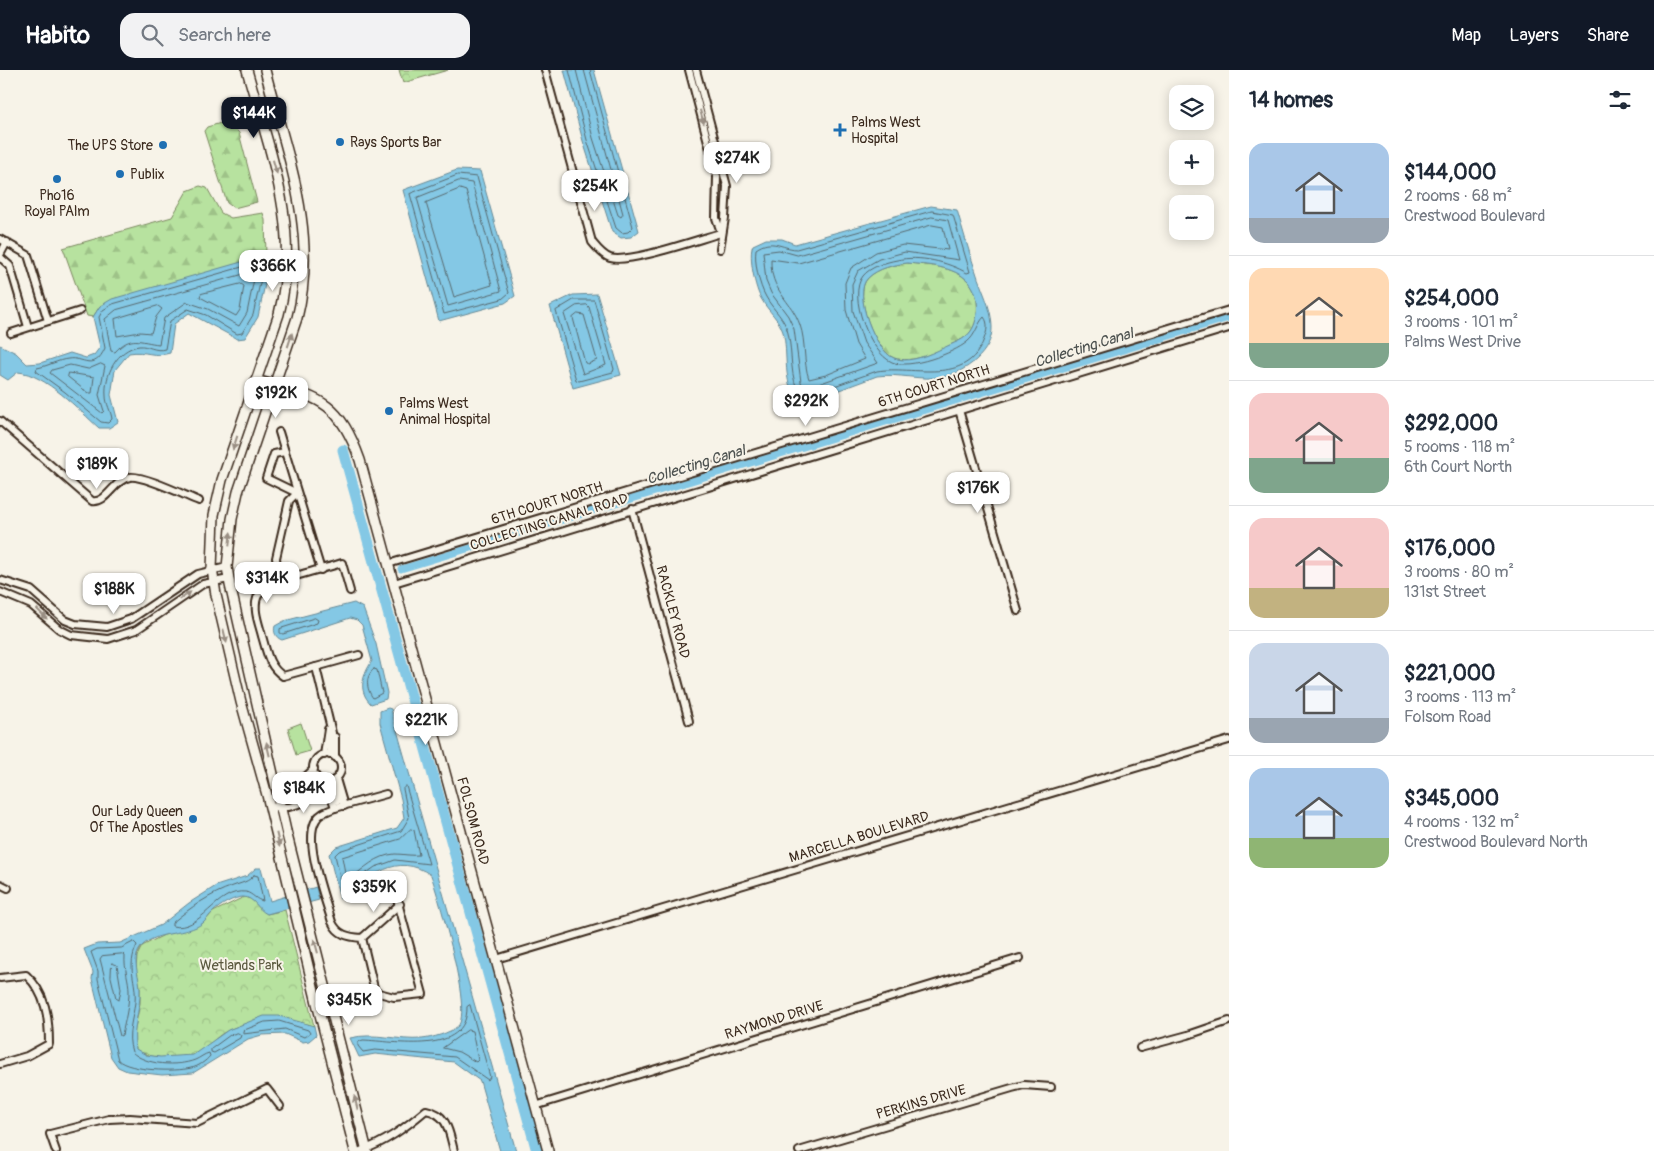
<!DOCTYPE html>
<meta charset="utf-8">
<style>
:root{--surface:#fff;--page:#f2f2f3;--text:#1f2937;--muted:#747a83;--line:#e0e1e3;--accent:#111827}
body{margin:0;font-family:Pangolin,sans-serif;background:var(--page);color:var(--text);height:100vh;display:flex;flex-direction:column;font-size:19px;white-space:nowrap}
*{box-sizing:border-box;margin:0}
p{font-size:16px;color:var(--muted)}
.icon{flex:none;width:28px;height:28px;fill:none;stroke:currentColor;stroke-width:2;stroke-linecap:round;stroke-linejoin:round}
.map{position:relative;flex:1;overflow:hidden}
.sheet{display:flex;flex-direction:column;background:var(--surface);width:425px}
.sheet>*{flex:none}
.fabs{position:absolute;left:1169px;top:15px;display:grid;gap:10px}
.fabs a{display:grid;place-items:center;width:45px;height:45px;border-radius:10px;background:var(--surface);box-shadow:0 2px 12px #0003;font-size:25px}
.price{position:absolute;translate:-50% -42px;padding:0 11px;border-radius:10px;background:#fff;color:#222;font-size:16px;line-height:32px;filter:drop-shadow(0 1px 2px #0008)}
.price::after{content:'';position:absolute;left:50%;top:30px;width:15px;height:11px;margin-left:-8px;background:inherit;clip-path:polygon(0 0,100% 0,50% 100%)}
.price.current{background:var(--accent);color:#fff}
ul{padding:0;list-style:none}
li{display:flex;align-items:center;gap:15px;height:125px;padding:0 20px}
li+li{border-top:1px solid var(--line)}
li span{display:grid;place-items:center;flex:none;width:140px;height:100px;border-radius:15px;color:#555}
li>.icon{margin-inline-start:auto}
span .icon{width:60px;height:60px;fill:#fffc;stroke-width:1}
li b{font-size:21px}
h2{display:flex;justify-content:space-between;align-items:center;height:60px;padding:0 20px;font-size:21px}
header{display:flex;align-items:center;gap:30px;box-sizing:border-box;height:70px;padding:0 25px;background:var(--accent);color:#fff}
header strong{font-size:24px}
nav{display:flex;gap:28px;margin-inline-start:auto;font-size:18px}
.search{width:350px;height:45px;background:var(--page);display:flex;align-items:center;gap:12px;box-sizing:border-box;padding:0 18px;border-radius:15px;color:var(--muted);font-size:19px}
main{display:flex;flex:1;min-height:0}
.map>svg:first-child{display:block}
</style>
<header>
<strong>Habito</strong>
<div class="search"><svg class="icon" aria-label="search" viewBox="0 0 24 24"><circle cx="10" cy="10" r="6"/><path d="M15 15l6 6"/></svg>Search here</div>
<nav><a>Map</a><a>Layers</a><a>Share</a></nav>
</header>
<main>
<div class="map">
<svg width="1229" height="1081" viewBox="0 0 1229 1081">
<defs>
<pattern id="forest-firs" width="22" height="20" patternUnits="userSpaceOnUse" patternTransform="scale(1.25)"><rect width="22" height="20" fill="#b7e29f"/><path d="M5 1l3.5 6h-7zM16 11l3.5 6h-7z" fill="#9ec288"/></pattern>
<pattern id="park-crowns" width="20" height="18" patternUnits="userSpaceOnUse" patternTransform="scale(1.25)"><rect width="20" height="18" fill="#b7e29f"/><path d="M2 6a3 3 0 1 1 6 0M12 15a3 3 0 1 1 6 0" fill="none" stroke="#9ec288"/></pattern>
</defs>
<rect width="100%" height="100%" fill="#f7f3e8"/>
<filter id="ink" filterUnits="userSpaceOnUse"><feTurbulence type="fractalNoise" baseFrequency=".02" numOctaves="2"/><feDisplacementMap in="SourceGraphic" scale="10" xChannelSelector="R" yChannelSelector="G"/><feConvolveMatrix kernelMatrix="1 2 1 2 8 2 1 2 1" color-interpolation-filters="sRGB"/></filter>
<g filter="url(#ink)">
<g fill="url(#forest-firs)" stroke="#79865e">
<path d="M228,51L239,63L257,132L234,138L227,133L204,61L207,57Z"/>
<path d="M200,116L207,118L221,143L231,148L263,143L265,150L266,185L100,236L93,247L87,246L63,178L172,147L187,121Z"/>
<path d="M907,193C926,195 954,196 968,211C980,223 980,248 971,261C966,268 959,271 952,274C937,282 912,294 894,288C875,281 852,223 868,208C878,198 894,195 907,193Z"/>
</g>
<g fill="url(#park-crowns)" stroke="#79865e">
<path d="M399,0H448L403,13Z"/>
<path d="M244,827L251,829L267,844L285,840L314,956C287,947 253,948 227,961C218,965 211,974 203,980C184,992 155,990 136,980L133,968L140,933V917L136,899L137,886L142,876L164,865L203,853L213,842Z"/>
</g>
<path fill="#b7e29f" stroke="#79865e" d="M301,653L310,681L296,685L288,658Z"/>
<g fill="#84c8e5" stroke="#678995" fill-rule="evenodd">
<path d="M564,0H594L639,161L631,167L621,168L612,162L583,71Z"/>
<path d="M457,100L480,101L515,226L505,233L439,251L403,120Z"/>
<path d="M931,136L957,140C963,161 969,182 976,202C981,219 992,238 992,257C993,282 965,303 942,307C921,311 899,303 877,306L807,332L800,331C781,317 789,282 783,262C779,249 768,241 762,230C755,220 748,185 753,175L766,169H782L795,174ZM907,193C926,195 954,196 968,211C980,223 980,248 971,261C966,268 959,271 952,274C936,281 912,295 894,288C875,281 852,222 868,208C878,198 894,195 907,193Z"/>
<path d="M266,185L267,205L258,247L245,268L237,269L189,243L174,254L170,283C154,288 146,280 129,283L115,300L111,325L118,352L109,358H99C79,340 45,304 18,302L8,310L0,305V275L16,283L27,294L40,293L70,283L86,288L94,285L100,277L93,247L100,236L112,229Z"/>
<path d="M597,224L621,305L573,318L550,236L573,225Z"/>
<path d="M354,533L363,538L376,574L387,623L386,629L371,634C357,620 363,605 372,591L362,555L357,550L350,548L282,570C276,568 273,562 275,556L284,551Z"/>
<path d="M388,638L391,639L516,1081H500L480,1011L454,992L375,984L359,987L350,968C375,962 398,971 422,969C432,968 450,963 458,956C473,941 438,826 431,805C396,781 371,807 344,827L340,829L329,784L336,777L397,758L404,748L401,729L380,653V641Z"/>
<path d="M256,798H261L270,831L316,817L319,830L267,844C258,840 254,827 243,827C234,827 219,836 213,842C209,845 207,850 203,853C186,866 158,860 142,876C130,889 140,905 140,920C141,940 131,959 136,979L146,985L160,987L193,985L228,960L264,946H279L314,956L316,965L309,971L303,972L285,964L262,965L248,969L193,1003L162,1005L127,1001L118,997L111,987L92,909L93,902L84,879L97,874L120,873L161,855L189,833L216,816L247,806Z"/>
</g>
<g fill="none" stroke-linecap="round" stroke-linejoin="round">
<g stroke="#58696e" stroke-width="1">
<path d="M569,0L587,70L616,158L622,163L628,162L633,157L590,0"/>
<path d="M576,0L593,68L618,145L621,147L623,144L584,0"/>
<path d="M458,105L477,107L509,223L502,229L444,244L410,124Z"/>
<path d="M459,111L472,113L501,221L448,236L417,128Z"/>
<path d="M460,119L466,121L492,215L454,227L426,133Z"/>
<path d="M932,141L953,145L970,202L967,203C948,192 919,185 897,190C886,192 870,197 863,206C847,225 870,283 892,292C909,300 954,283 967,272C976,265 977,254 984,247C989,253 987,262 984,269C967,317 913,295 877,301L806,326H801C789,309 793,283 788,263C785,248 773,240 766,227C759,215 754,192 756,179C772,168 781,178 796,179Z"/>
<path d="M932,147L948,150L959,190L905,182L879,189L858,201L852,214L853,241L864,273L878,293L804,319L801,312L794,259L788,246L771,223L766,211L763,182L779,180L797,185Z"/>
<path d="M932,155L943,157L948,180L903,175L876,182L851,198L845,213L846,240L856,274L865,289L826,305L809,309C803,292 806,272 800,255C791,229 770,222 771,189L798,193Z"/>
<path d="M257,193L260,195L262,204L253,245L242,263L237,264L206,245L188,239L170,251L165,279C155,282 148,275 139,276C117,279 104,305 106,326C106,334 111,341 112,349L108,353L101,352L65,322L36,301L37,298C48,296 58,290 68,289C83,286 94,303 105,278L99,247L103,240L113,234Z"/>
<path d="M252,202L255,204L247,243L239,256L208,239L187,232L164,248L159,274C140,272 131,264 115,282L111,281L105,249L116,240Z"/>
<path d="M241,214L244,216L240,240L236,246L200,227L201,224Z"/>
<path d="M574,230H594L614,299L613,302L579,311L576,310L556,241Z"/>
<path d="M587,235L589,237L606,295L583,304L564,244L576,236Z"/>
<path d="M158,236L162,239L156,247L151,263L140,262L117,266L115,249Z"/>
<path d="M578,244L584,245L597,290L588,294L585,293L573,248Z"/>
<path d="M101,294L105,296L99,325L104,341L102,343L50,303L52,300L70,295L88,299Z"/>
<path d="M69,303L94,307L92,323H88L68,307Z"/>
<path d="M315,548L318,550L317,553L283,564L280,563V559Z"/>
<path d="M374,599L377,600L382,623L373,628C366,619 365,606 374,599Z"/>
<path d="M406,716L429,794L395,790L387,793L375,797L343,820L335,785L339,781L401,761L409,748L403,719Z"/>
<path d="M411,759L414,760L419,785C411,786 403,784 395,784C377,785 363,799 350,809L346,808L342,787L400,769Z"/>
<path d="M254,805L258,806L263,831C256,830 253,824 246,822C216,818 201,863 172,856V853C191,837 210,824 233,816C241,813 249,812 254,805Z"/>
<path d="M134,872L137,875C126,898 137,910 135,932C133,950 126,964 132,982C145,995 177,997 195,990C200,988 204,984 209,983L210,986C206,991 198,997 191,998C175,1002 130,1001 118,990L98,909V901L91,882L97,879L121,878Z"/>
<path d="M123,884L125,886C124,899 129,909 129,921C129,936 125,950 122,965L120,966L100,889L102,886Z"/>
<path d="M112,893L117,895L121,919L119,930L116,928L111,907Z"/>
<path d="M470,935L490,1007L488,1010L455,987L375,980L363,982L358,976V972L363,970C394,971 468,987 467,937Z"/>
<path d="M265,952L279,951L308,960L310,963L304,967L285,959L243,964V961Z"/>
<path d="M468,960L472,961L478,990L476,992L459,982L443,978Z"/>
<path d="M238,963L241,965L240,968L214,983L211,982V979L230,965Z"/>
</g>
<path stroke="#84c8e5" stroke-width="7" d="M401,499L1229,248"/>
<path stroke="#84c8e5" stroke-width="11" d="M343,380L537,1081"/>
<defs>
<g id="street">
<path d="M545,0L592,172C597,178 602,185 610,188C629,194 699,169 721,163"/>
<path d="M689,0L717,106L716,148L721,162"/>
<path d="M696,0L727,116L725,148L720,179"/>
<path d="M0,169L28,185L48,251"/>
<path d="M0,185L7,172"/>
<path d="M0,187L10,196L28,257"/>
<path d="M11,263L80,241"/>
<path d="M959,340L1018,541"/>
<path d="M0,351L92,431C107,434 114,409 130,407C143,405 184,425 199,431"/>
<path d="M279,362L321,500"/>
<path d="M632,439L689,651"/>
<path d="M388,494L1229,240"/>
<path d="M0,510L31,520L65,550L75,554L107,557L131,549L198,504L227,497"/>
<path d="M279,512L276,488L289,431L297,423L266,408L274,384L285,382"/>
<path d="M394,513L1229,258"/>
<path d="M0,522L31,535L59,559L71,565L108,569L136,560L203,514L229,509"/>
<path d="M316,597L283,606C268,596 267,582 262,566C259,554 253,540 257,528C262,511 325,499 342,493L350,521"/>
<circle cx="327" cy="698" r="14"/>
<path d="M324,685L328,659"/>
<path d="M330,685L332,663L316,597L359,585"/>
<path d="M335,687V667"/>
<path d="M336,709L344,736"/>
<path d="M332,711L338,731"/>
<path d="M327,712L335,738C327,741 320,743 316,750C303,771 325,828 332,852C338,865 348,867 362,868L375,922L394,927L423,924L394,818"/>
<path d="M277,732L294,725L302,710L314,699"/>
<path d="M270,737H289L302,733L320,710"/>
<path d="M335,738L386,724"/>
<path d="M0,814L8,818"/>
<path d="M362,868L400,834"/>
<path d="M496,889L1229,670"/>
<path d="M0,908L26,905C46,923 49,948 49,974L27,986L0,994"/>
<path d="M1140,978L1188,965L1229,951"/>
<path d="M535,1036L1020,888"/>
<path d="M56,1081L50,1064L109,1049L130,1048L197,1053L267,1019L280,1036"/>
<path d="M360,1081C385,1073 406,1057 426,1040C448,1044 449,1062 454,1081"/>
<path d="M799,1081L1012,1018L1024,1015L1051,1017"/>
</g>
<g id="secondary">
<path d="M247,0C270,83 301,158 279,244L222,410L214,445L212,499L216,525L241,632L267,725L318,937L355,1081"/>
<path d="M265,0C286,83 319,162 297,248L238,422L232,449L227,497L230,515L286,761L367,1081"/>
<path d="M256,310C316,328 337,326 360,390L548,1081"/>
</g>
</defs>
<use href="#street" stroke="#3b2a1e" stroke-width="10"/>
<use href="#secondary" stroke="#3b2a1e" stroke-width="12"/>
<use href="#street" stroke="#f7f3e8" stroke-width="6"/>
<use href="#secondary" stroke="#f7f3e8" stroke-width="9"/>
</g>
<defs><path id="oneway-solid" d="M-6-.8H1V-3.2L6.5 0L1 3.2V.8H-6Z" transform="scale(1.25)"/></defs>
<g fill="#998e83">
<use href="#oneway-solid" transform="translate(702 47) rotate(74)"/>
<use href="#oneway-solid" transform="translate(275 97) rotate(74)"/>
<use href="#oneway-solid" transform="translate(290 270) rotate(-72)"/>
<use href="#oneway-solid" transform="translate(235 373) rotate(108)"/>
<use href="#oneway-solid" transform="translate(230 469) rotate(-84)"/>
<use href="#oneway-solid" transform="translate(185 526) rotate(-35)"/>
<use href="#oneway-solid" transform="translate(42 544) rotate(45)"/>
<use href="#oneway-solid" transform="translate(225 566) rotate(76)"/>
<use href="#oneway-solid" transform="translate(268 679) rotate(-103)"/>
<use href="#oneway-solid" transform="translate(278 770) rotate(77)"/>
<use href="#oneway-solid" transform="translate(316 876) rotate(-105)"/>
<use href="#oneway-solid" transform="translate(356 1033) rotate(-104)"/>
</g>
</g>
<g fill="#1f6fb2" stroke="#f7f3e8" stroke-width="2">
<path d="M837.5 52.5h5v5h5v5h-5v5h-5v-5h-5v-5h5z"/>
<circle cx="340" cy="72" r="5"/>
<circle cx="163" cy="75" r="5"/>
<circle cx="120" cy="104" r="5"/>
<circle cx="57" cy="109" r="5"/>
<circle cx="389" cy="341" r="5"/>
<circle cx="193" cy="749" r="5"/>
</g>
<g text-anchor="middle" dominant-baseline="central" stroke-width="4" stroke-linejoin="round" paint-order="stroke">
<g font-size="14" fill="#3b2a1e" stroke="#f7f3e8" text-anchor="start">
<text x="851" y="52">Palms West<tspan x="851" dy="16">Hospital</tspan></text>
<text x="350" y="72">Rays Sports Bar</text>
<text x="153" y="75" text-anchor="end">The UPS Store</text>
<text x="130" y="104">Publix</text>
<text x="57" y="125" text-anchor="middle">Pho16<tspan x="57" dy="16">Royal PAlm</tspan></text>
<text x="399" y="333">Palms West<tspan x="399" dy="16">Animal Hospital</tspan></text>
<text x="183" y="741" text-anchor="end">Our Lady Queen<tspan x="183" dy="16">Of The Apostles</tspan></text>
</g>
<g font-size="14" fill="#3b2a1e" stroke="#f7f3e8">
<text transform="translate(934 316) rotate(-17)">6TH COURT NORTH</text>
<text transform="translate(547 433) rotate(-17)">6TH COURT NORTH</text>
<text transform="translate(549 452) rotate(-17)">COLLECTING CANAL ROAD</text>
<text transform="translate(673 542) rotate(75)">RACKLEY ROAD</text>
<text transform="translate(473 751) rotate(75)">FOLSOM ROAD</text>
<text transform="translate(859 767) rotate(-17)">MARCELLA BOULEVARD</text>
<text transform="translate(774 950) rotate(-17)">RAYMOND DRIVE</text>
<text transform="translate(921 1032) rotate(-16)">PERKINS DRIVE</text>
</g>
<g font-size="14" fill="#5a583e" stroke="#f7f3e8">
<text x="241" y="895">Wetlands Park</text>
</g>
<g font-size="15" font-style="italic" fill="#4d5250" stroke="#f7f3e8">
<text transform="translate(1084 278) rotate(-17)">Collecting Canal</text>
<text transform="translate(696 395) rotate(-17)">Collecting Canal</text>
</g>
</g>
</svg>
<div class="fabs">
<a><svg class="icon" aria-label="layers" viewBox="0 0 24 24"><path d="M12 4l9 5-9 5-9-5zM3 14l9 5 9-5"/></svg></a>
<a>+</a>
<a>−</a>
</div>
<b class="price current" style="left:254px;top:69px">$144K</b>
<b class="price" style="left:737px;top:114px">$274K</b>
<b class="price" style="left:595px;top:142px">$254K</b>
<b class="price" style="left:273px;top:222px">$366K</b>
<b class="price" style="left:276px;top:349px">$192K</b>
<b class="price" style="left:806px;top:357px">$292K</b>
<b class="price" style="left:97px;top:420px">$189K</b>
<b class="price" style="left:978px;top:444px">$176K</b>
<b class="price" style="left:267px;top:534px">$314K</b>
<b class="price" style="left:114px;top:545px">$188K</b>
<b class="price" style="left:426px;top:676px">$221K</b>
<b class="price" style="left:304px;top:744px">$184K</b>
<b class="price" style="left:374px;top:843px">$359K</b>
<b class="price" style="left:349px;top:956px">$345K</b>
</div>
<section class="sheet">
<h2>14 homes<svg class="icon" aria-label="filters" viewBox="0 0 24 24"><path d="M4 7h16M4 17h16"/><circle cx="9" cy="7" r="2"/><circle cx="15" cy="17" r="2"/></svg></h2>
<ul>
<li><span style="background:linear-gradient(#a9c7e8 75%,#9aa5b1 0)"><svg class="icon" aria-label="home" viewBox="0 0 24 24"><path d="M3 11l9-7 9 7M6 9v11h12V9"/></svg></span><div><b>$144,000</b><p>2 rooms · 68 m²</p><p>Crestwood Boulevard</p></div></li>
<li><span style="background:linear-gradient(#ffd9b3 75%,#7fa58c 0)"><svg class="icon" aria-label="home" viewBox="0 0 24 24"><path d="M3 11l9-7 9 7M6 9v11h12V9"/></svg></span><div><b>$254,000</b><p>3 rooms · 101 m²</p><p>Palms West Drive</p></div></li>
<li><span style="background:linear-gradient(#f6c9c9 65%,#7fa58c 0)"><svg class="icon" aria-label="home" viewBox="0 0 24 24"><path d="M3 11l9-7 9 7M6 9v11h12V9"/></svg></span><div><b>$292,000</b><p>5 rooms · 118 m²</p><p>6th Court North</p></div></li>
<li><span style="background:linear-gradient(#f6c9c9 70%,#c2b280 0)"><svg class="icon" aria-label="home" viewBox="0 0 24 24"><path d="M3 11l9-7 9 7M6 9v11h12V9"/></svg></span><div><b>$176,000</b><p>3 rooms · 80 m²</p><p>131st Street</p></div></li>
<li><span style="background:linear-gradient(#c9d6e8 75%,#9aa5b1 0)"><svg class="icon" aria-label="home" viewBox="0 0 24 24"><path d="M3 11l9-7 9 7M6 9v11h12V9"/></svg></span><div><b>$221,000</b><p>3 rooms · 113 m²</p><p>Folsom Road</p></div></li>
<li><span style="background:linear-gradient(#a9c7e8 70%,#8fb573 0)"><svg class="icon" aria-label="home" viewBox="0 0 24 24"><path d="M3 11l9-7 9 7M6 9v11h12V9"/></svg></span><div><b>$345,000</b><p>4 rooms · 132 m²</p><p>Crestwood Boulevard North</p></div></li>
</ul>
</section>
</main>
